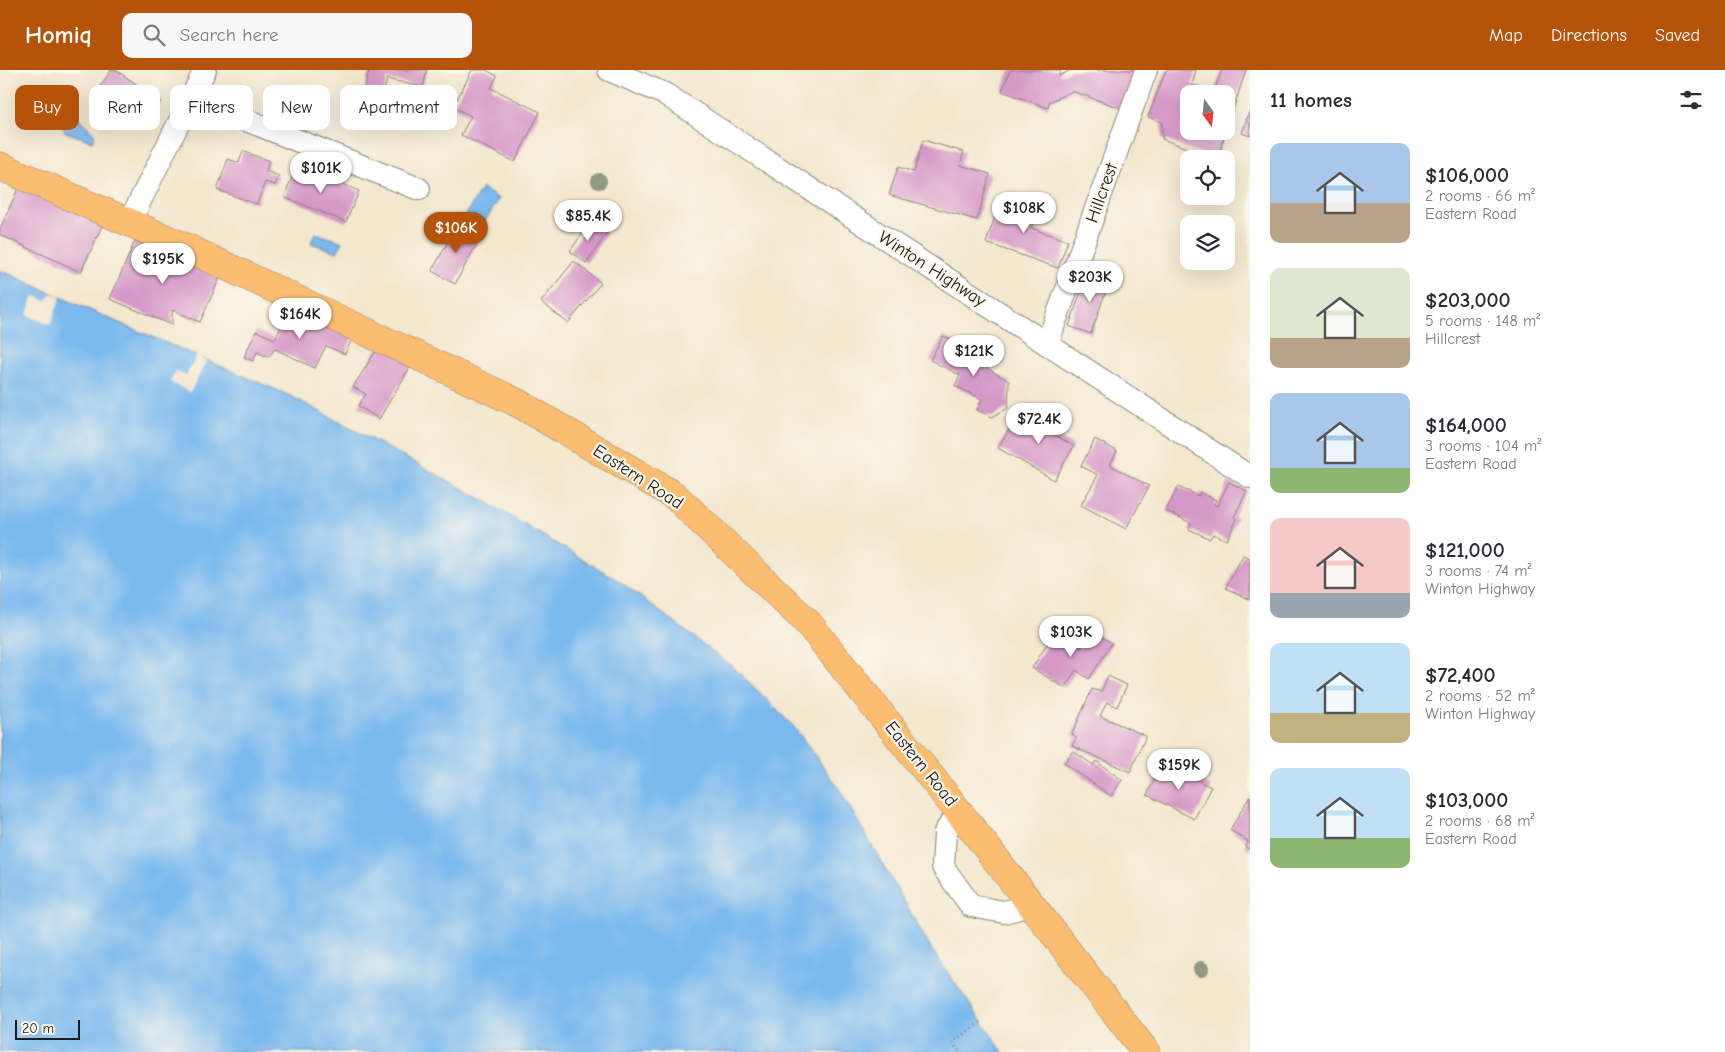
<!DOCTYPE html>
<meta charset="utf-8">
<style>
:root{--surface:#fff;--page:#f7f7f7;--text:#2b2b33;--muted:#7c7c81;--accent:#b45309}
body{margin:0;font-family:"Comic Neue",sans-serif;background:var(--page);color:var(--text);height:100vh;display:flex;flex-direction:column;font-size:19px;white-space:nowrap}
*{box-sizing:border-box;margin:0}
p{font-size:16px;color:var(--muted)}
.icon{flex:none;width:28px;height:28px;fill:none;stroke:currentColor;stroke-width:2;stroke-linecap:round;stroke-linejoin:round}
.map{position:relative;flex:1;overflow:hidden}
.sheet{display:flex;flex-direction:column;background:var(--surface);width:475px}
.sheet>*{flex:none}
.top-card{position:absolute;left:15px;top:15px;width:475px;height:45px;display:flex;gap:10px}
.needle{width:32px;rotate:165deg}
.controls{position:absolute;left:1180px;top:15px;display:grid;gap:10px}
.controls a{display:grid;place-items:center;width:55px;height:55px;border-radius:10px;background:var(--surface);box-shadow:0 5px 20px #0002;font-size:25px}
.scale{position:absolute;left:15px;bottom:12px;width:65px;box-sizing:border-box;padding-left:5px;border:2px solid #1c1c1c;border-top:0;font-size:14px;line-height:18px;white-space:nowrap;color:#1c1c1c;-webkit-text-stroke:4px #fbf7ec;paint-order:stroke}
.price{position:absolute;translate:-50% -42px;padding:0 11px;border-radius:18px;background:#fff;color:#222;font-size:16px;line-height:32px;filter:drop-shadow(0 1px 2px #0008)}
.price::after{content:'';position:absolute;left:50%;top:30px;width:15px;height:11px;margin-left:-8px;background:inherit;clip-path:polygon(0 0,100% 0,50% 100%)}
.price.active{background:var(--accent);color:#fff}
ul{padding:0;list-style:none}
li{display:flex;align-items:center;gap:15px;height:125px;padding:0 20px}
li span{display:grid;place-items:center;flex:none;width:140px;height:100px;border-radius:10px;color:#555}
li>.icon{margin-inline-start:auto}
span .icon{width:60px;height:60px;fill:#fffc;stroke-width:1}
li b{font-size:21px}
h2{display:flex;justify-content:space-between;align-items:center;height:60px;padding:0 20px;font-size:21px}
.chip{padding:0 18px;border-radius:10px;background:var(--surface);box-shadow:0 5px 20px #0002;font-size:18px;line-height:45px}
.chip.active{background:var(--accent);color:#fff}
header{display:flex;align-items:center;gap:30px;box-sizing:border-box;height:70px;padding:0 25px;background:var(--accent);color:#fff}
header strong{font-size:24px}
nav{display:flex;gap:28px;margin-inline-start:auto;font-size:18px}
.search{width:350px;height:45px;background:var(--page);display:flex;align-items:center;gap:12px;box-sizing:border-box;padding:0 18px;border-radius:10px;color:var(--muted);font-size:19px}
main{display:flex;flex:1;min-height:0}
.map>svg:first-child{display:block}
</style>
<header>
<strong>Homiq</strong>
<div class="search"><svg class="icon" aria-label="search" viewBox="0 0 24 24"><circle cx="10" cy="10" r="6"/><path d="M15 15l6 6"/></svg>Search here</div>
<nav><a>Map</a><a>Directions</a><a>Saved</a></nav>
</header>
<main>
<div class="map">
<svg width="1250" height="982" viewBox="0 0 1250 982">
<rect width="100%" height="100%" fill="#fbf7ec"/>
<filter id="ink" filterUnits="userSpaceOnUse"><feTurbulence type="fractalNoise" baseFrequency=".02" numOctaves="2"/><feDisplacementMap in="SourceGraphic" scale="10" xChannelSelector="R" yChannelSelector="G"/><feConvolveMatrix kernelMatrix="1 2 1 2 8 2 1 2 1" color-interpolation-filters="sRGB"/></filter>
<filter id="wash" filterUnits="userSpaceOnUse"><feTurbulence type="fractalNoise" baseFrequency=".0096" numOctaves="4" result="noise"/><feDisplacementMap in="SourceGraphic" scale="20" xChannelSelector="R" yChannelSelector="G"/><feGaussianBlur stdDeviation="1.12" result="paint"/><feColorMatrix in="noise" values="0 0 0 0 0 0 0 0 0 0 0 0 0 0 0 0 0 1.4 0 .05"/><feComposite in="paint" operator="in"/></filter>
<g filter="url(#wash)">
<rect width="100%" height="100%" fill="#f3e7ce"/>
<g fill="#7ab9ee" stroke="#4b6a85">
<path d="M75,41C77,43 78,46 80,49C84,55 92,59 95,66L92,71L65,62L62,56L67,44Z"/>
<path d="M482,118L499,129L484,153L465,146Z"/>
<path d="M315,163L343,172L337,182L311,173Z"/>
<path d="M0,200L117,252L293,327L471,423L621,512L737,600L794,657L838,717L932,880L1003,982H0Z"/>
</g>
<g fill="#f3e7ce">
<path d="M51,223L61,227L50,255L27,245L34,226L47,231Z"/>
<path d="M197,285L207,291L190,322L170,312L176,301L186,306Z"/>
</g>
<g id="blocks">
<g fill="#d698c7">
<path d="M111,0H116L161,31L147,52L123,36L114,50L93,36L101,25L98,20Z"/>
<path d="M369,0H427L423,17L387,9L381,34L362,30Z"/>
<path d="M472,0H486L497,6L491,18L540,42L515,92L461,65L471,46L453,37Z"/>
<path d="M1010,0H1061L1059,6L1071,0H1141L1126,40L1072,21L1049,32L1048,38L1002,21Z"/>
<path d="M1166,0H1196L1192,15L1213,23L1222,0H1246L1227,58L1226,24H1189V61H1226L1217,89L1162,69V52L1148,47Z"/>
<path d="M1250,40V66L1242,63Z"/>
<path d="M923,70L964,82L960,95L990,104L977,150L889,125L898,97L914,102Z"/>
<path d="M243,81L269,91L266,101L279,106L275,115L265,112L257,134L217,120L228,89L239,93Z"/>
<path d="M297,95L359,121L346,152L284,127Z"/>
<path d="M21,112L105,149L81,202L0,165V159Z"/>
<path d="M1002,126L1038,139L1031,158L1068,171L1058,198L986,173Z"/>
<path d="M591,151L607,163L586,193L570,181Z"/>
<path d="M457,155L480,168L455,214L432,201Z"/>
<path d="M135,171L220,207L200,252L172,240V255L110,229Z"/>
<path d="M574,191L601,213L568,253L541,232Z"/>
<path d="M1088,202L1110,209L1091,264L1069,256Z"/>
<path d="M290,238L353,267L345,284L326,276L315,298L275,279L268,287L257,282L253,291L244,287L256,261L275,269Z"/>
<path d="M943,266L971,279V289L1009,311L1008,338L992,347L977,340L982,329L955,316L960,305L930,290Z"/>
<path d="M380,274L412,294L379,349L358,336L366,324L353,317Z"/>
<path d="M1051,339L1065,348L1055,365L1074,376L1054,410L998,378L1015,349L1031,359L1035,352L1041,355Z"/>
<path d="M1095,369L1117,381L1110,395L1149,416L1126,459L1081,435L1098,405L1081,396Z"/>
<path d="M1229,412L1247,421L1234,447L1237,449L1227,470L1213,464L1210,469L1189,459L1191,453L1166,441L1178,417L1199,426L1200,422L1216,430L1214,434L1217,436Z"/>
<path d="M1243,485L1250,488V530L1226,518Z"/>
<path d="M1092,561L1112,573L1089,609L1076,600L1065,618L1032,598L1055,562L1081,578Z"/>
<path d="M1108,606L1127,615L1117,637L1107,632L1100,646L1146,666L1130,702L1072,676L1076,668L1072,664L1092,619L1101,622Z"/>
<path d="M1073,681L1093,695L1096,691L1122,710L1111,726L1064,693Z"/>
<path d="M1163,693L1211,717L1194,749L1147,725Z"/>
<path d="M1250,726V780L1245,777L1248,771L1230,760Z"/>
</g>
</g>
</g>
<g filter="url(#ink)">
<use href="#blocks" fill-opacity="0" stroke="#888275" stroke-width="1"/>
<g fill="none" stroke-linecap="round" stroke-linejoin="round">
<defs>
<g id="minor">
<path d="M609,0L665,24L1250,407"/>
<path d="M191,28L419,119"/>
<path d="M129,153L205,0"/>
<path d="M1047,274L1146,0"/>
<path d="M959,742L945,762L943,797L971,836L1004,842L1031,835"/>
</g>
<path id="highway" d="M0,96L185,177L518,333L675,426L808,553L959,742L1146,982"/>
</defs>
<use href="#minor" stroke="#888275" stroke-width="24"/>
<use href="#highway" stroke="#888275" stroke-width="29"/>
<path stroke="#888275" stroke-width="3" stroke-dasharray="1 4" stroke-linecap="butt" d="M959,981L952,972L982,951"/>
<use href="#minor" stroke="#fff" stroke-width="22"/>
<use href="#highway" stroke="#fcbd6f" stroke-width="28"/>
</g>
<g fill="#929a81">
<circle cx="599" cy="111" r="8"/>
<circle cx="1201" cy="899" r="8"/>
</g>
</g>
<g text-anchor="middle" dominant-baseline="central" stroke-width="4.5" stroke-linejoin="round" paint-order="stroke">
<g font-size="18" fill="#1c1c1c" stroke="#fbf7ec">
<text transform="translate(1102 123) rotate(-70)">Hillcrest</text>
<text transform="translate(932 199) rotate(33)">Winton Highway</text>
<text transform="translate(638 407) rotate(33)">Eastern Road</text>
<text transform="translate(921 694) rotate(51)">Eastern Road</text>
</g>
</g>
</svg>
<div class="controls">
<a><svg class="needle" viewBox="-14 -14 28 28"><path d="M0-13l5 13h-10z" fill="#e53935"/><path d="M0 13l5-13h-10z" fill="#7c7c81"/></svg></a>
<a><svg class="icon" aria-label="locate" viewBox="0 0 24 24"><circle cx="12" cy="12" r="6"/><path d="M12 2v4M12 18v4M2 12h4M18 12h4"/></svg></a>
<a><svg class="icon" aria-label="layers" viewBox="0 0 24 24"><path d="M12 4l9 5-9 5-9-5zM3 14l9 5 9-5"/></svg></a>
</div>
<div class="scale">20 m</div>
<b class="price" style="left:321px;top:124px">$101K</b>
<b class="price" style="left:1024px;top:164px">$108K</b>
<b class="price" style="left:588px;top:172px">$85.4K</b>
<b class="price active" style="left:456px;top:184px">$106K</b>
<b class="price" style="left:163px;top:215px">$195K</b>
<b class="price" style="left:1090px;top:233px">$203K</b>
<b class="price" style="left:300px;top:270px">$164K</b>
<b class="price" style="left:974px;top:307px">$121K</b>
<b class="price" style="left:1039px;top:375px">$72.4K</b>
<b class="price" style="left:1071px;top:588px">$103K</b>
<b class="price" style="left:1179px;top:721px">$159K</b>
<div class="top-card">
<a class="chip active">Buy</a>
<a class="chip">Rent</a>
<a class="chip">Filters</a>
<a class="chip">New</a>
<a class="chip">Apartment</a>
</div>
</div>
<section class="sheet">
<h2>11 homes<svg class="icon" aria-label="filters" viewBox="0 0 24 24"><path d="M4 7h16M4 17h16"/><circle cx="9" cy="7" r="2"/><circle cx="15" cy="17" r="2"/></svg></h2>
<ul>
<li><span style="background:linear-gradient(#a9c7e8 60%,#b9a48a 0)"><svg class="icon" aria-label="home" viewBox="0 0 24 24"><path d="M3 11l9-7 9 7M6 9v11h12V9"/></svg></span><div><b>$106,000</b><p>2 rooms · 66 m²</p><p>Eastern Road</p></div></li>
<li><span style="background:linear-gradient(#dfe7d0 70%,#b9a48a 0)"><svg class="icon" aria-label="home" viewBox="0 0 24 24"><path d="M3 11l9-7 9 7M6 9v11h12V9"/></svg></span><div><b>$203,000</b><p>5 rooms · 148 m²</p><p>Hillcrest</p></div></li>
<li><span style="background:linear-gradient(#a9c7e8 75%,#8fb573 0)"><svg class="icon" aria-label="home" viewBox="0 0 24 24"><path d="M3 11l9-7 9 7M6 9v11h12V9"/></svg></span><div><b>$164,000</b><p>3 rooms · 104 m²</p><p>Eastern Road</p></div></li>
<li><span style="background:linear-gradient(#f6c9c9 75%,#9aa5b1 0)"><svg class="icon" aria-label="home" viewBox="0 0 24 24"><path d="M3 11l9-7 9 7M6 9v11h12V9"/></svg></span><div><b>$121,000</b><p>3 rooms · 74 m²</p><p>Winton Highway</p></div></li>
<li><span style="background:linear-gradient(#bfe0f5 70%,#c2b280 0)"><svg class="icon" aria-label="home" viewBox="0 0 24 24"><path d="M3 11l9-7 9 7M6 9v11h12V9"/></svg></span><div><b>$72,400</b><p>2 rooms · 52 m²</p><p>Winton Highway</p></div></li>
<li><span style="background:linear-gradient(#bfe0f5 70%,#8fb573 0)"><svg class="icon" aria-label="home" viewBox="0 0 24 24"><path d="M3 11l9-7 9 7M6 9v11h12V9"/></svg></span><div><b>$103,000</b><p>2 rooms · 68 m²</p><p>Eastern Road</p></div></li>
</ul>
</section>
</main>
